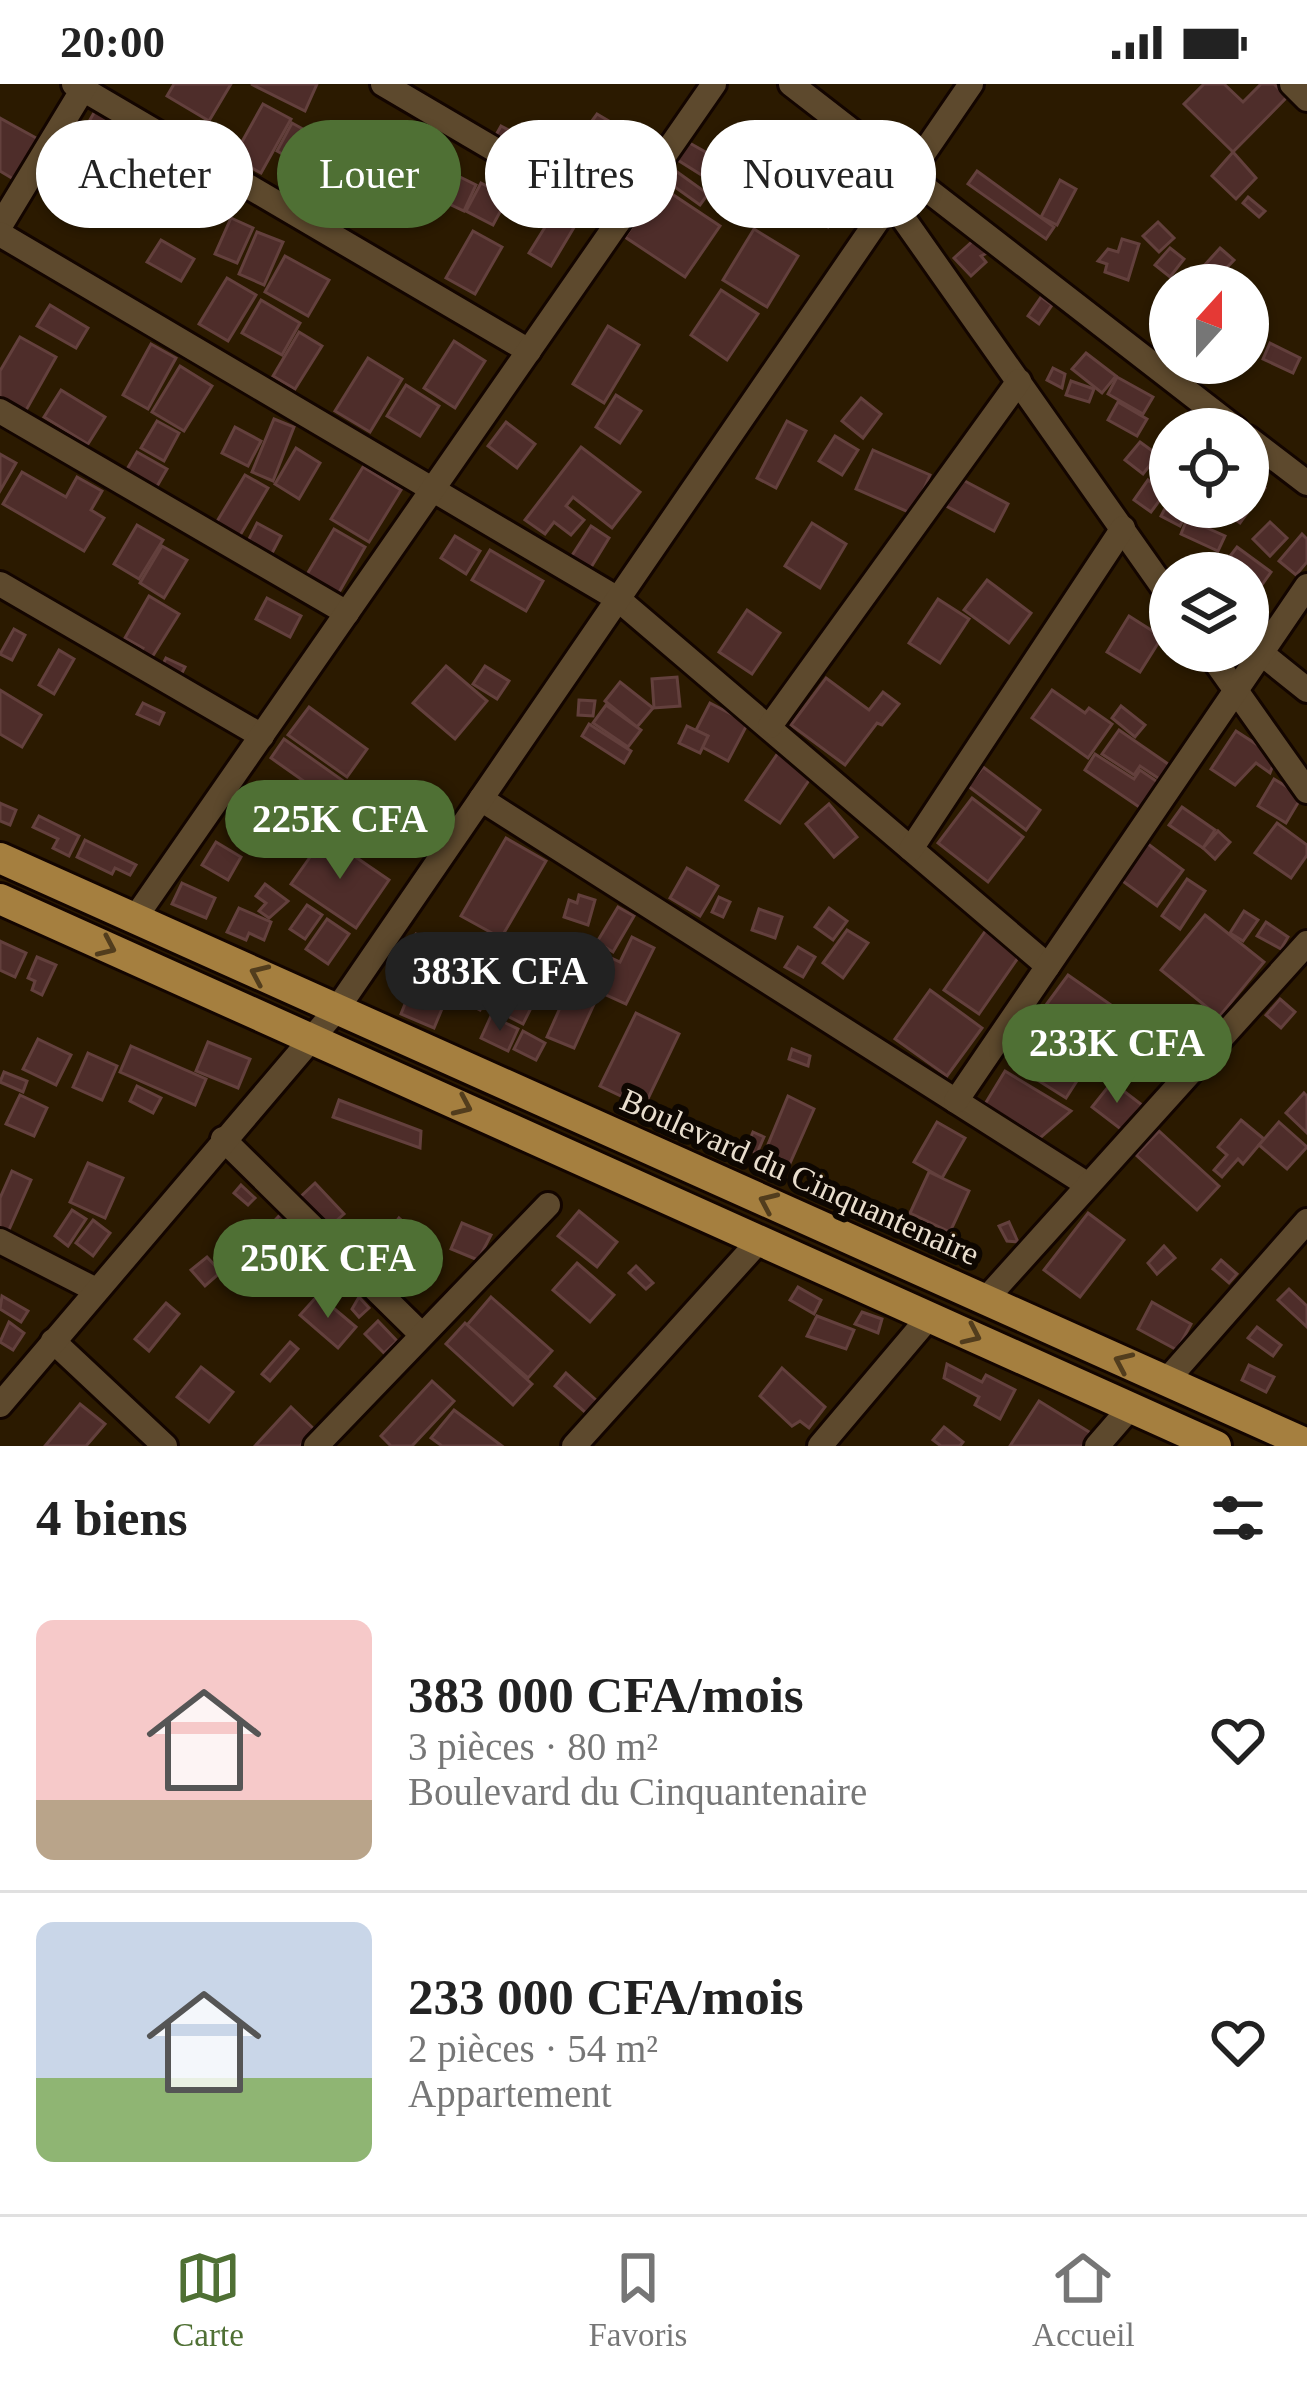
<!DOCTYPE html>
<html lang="fr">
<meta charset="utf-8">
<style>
:root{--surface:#fff;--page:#f6f6f6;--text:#222;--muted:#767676;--line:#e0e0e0;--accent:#4f7034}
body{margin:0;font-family:"Times New Roman",serif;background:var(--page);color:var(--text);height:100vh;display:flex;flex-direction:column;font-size:45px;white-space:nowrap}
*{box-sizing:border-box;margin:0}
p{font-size:39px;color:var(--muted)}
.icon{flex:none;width:66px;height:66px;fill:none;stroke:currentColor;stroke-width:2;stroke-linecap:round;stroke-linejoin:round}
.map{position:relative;height:1362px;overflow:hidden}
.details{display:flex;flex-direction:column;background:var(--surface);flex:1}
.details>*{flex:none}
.guide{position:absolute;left:36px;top:36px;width:1236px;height:108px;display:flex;gap:24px}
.needle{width:78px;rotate:21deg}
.fabs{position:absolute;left:1149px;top:180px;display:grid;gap:24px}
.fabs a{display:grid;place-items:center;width:120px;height:120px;border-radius:50%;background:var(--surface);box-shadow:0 3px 9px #0004;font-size:60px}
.price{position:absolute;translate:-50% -102px;padding:0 27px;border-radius:42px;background:var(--accent);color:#fff;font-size:39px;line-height:78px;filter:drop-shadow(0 3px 6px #0008)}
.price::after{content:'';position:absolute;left:50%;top:72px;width:36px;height:27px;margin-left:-18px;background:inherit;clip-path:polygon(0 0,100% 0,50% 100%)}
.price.current{background:#222;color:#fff}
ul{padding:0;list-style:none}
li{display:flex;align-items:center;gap:36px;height:300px;padding:0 36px}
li+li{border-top:3px solid var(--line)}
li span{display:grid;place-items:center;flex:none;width:336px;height:240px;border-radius:18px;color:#555}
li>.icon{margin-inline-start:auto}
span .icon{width:144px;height:144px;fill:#fffc;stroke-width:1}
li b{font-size:51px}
h2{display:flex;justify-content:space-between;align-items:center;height:144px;padding:0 36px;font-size:51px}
.chip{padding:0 42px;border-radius:54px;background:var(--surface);box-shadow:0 3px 9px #0004;font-size:42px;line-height:108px}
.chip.current{background:var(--accent);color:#fff}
.status{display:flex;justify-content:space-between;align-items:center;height:84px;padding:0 60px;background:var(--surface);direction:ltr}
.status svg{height:33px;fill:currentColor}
.tabs{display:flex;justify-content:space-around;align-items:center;height:168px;border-top:3px solid var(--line);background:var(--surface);font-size:33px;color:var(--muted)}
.tabs a{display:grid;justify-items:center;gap:6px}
.tabs .current{color:var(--accent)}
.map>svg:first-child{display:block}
</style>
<div class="status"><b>20:00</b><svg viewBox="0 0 49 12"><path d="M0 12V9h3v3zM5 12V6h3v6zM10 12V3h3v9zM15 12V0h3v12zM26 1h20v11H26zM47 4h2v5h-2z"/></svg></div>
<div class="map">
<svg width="1307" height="1362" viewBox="0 0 1307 1362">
<rect width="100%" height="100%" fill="#2b1a00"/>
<g fill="#4e2d2a" stroke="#63403d" stroke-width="3">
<path d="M174,0H231L209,37L167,12Z"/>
<path d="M251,0H317L305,27Z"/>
<path d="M1204,0H1224L1243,18L1261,0H1274L1287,13L1233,68L1184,20Z"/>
<path d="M263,20L291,35L261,89L233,74Z"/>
<path d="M95,27L142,54L129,77L82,50Z"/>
<path d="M597,30L653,63L615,118L559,82Z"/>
<path d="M0,34L38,55L15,96L0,87Z"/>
<path d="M292,39L337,64L321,92L277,67Z"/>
<path d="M802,39L866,81L828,143L780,112L770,122L754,105Z"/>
<path d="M501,42L531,58L526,67L496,51Z"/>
<path d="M78,53L119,79L99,112L56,86Z"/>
<path d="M387,53L411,67L398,90L373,76Z"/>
<path d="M686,57L718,75L723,90L711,97L676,75Z"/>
<path d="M1233,68L1256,94L1236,115L1212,92Z"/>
<path d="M673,85L708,110L700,121L665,96Z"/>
<path d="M977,87L1054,143L1046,155L968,100Z"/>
<path d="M458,92L476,101L464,127L445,118Z"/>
<path d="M1060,96L1076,105L1057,141L1041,133Z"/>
<path d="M481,99L508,113L493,141L466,127Z"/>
<path d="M660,102L720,142L685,193L625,153Z"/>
<path d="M1248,113L1265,127L1259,133L1243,119Z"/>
<path d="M555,127L576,140L551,182L529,169Z"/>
<path d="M231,134L253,144L237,179L215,170Z"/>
<path d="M1158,138L1174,154L1159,168L1143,152Z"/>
<path d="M754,145L798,172L767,223L723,196Z"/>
<path d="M473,147L502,163L475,210L446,194Z"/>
<path d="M257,148L283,158L264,201L239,190Z"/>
<path d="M976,154L989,168L981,172L986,178L971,192L954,174Z"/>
<path d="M1122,155L1139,160L1128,196L1105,188L1107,180L1098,177L1108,165L1118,168Z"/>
<path d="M161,156L194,175L181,197L147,178Z"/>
<path d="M1170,164L1184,175L1170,193L1155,181Z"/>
<path d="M1220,164L1234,176L1216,195L1203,183Z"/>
<path d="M285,172L329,196L308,232L265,208Z"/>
<path d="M227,194L256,211L228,257L199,240Z"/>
<path d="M721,206L758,230L727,276L691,251Z"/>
<path d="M1041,213L1052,221L1039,240L1028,232Z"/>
<path d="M261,216L300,239L282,271L242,249Z"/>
<path d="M50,221L88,244L76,264L37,242Z"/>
<path d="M608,242L639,261L604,319L573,300Z"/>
<path d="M299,248L322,262L295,305L273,292Z"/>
<path d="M20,253L56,273L25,328L0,313V287Z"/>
<path d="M454,257L485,277L455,324L424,304Z"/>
<path d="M1270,259L1300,274L1293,289L1263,275Z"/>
<path d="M151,260L176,274L148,325L123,311Z"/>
<path d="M1086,269L1116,292L1102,309L1072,285Z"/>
<path d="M368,274L402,295L370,348L335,327Z"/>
<path d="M180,282L212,302L184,347L152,328Z"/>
<path d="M1053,284L1065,290L1062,304L1047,296Z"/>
<path d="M1117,293L1153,313L1143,330L1108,310Z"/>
<path d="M1071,297L1094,305L1089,318L1066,311Z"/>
<path d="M406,301L439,322L420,352L387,332Z"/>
<path d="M61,306L105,333L88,360L44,333Z"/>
<path d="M616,311L641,327L620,359L596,343Z"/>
<path d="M861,314L881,330L863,354L842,337Z"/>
<path d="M1118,318L1147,335L1137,352L1108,336Z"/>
<path d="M274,335L294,343L273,397L252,388Z"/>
<path d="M157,337L179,349L164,377L141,364Z"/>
<path d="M787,337L806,347L776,404L757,394Z"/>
<path d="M506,338L535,360L517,384L488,362Z"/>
<path d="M235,343L261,357L248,382L222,369Z"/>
<path d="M835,352L858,366L842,391L819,377Z"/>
<path d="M1140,358L1158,371L1143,390L1125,376Z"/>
<path d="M581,363L640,408L612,444L573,413L566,422L584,436L571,451L554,438L545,450L525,436Z"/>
<path d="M296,364L320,379L299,415L275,400Z"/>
<path d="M873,366L930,391L913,430L856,405Z"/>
<path d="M137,368L167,385L156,404L126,387Z"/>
<path d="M0,370L16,379L0,407Z"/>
<path d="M363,383L401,406L369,458L331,435Z"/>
<path d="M22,388L66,413L77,393L102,407L91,426L104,434L84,467L3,420Z"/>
<path d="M245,391L268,404L239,453L216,439Z"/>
<path d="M1248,392L1265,404L1240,439L1218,423H1248Z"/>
<path d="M961,395L1008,420L994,447L946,422Z"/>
<path d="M1148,396L1165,409L1151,428L1134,416Z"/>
<path d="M1170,415V423H1190L1180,442L1161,432Z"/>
<path d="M1187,435L1225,452L1218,467L1181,450Z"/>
<path d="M1270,438L1287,454L1270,472L1253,455Z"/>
<path d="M257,439L281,452L270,473L246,461Z"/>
<path d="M812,439L846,460L820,504L785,482Z"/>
<path d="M137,441L163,456L139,495L114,480Z"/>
<path d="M591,442L609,454L590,485L571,473Z"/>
<path d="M334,445L365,463L338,510L306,492Z"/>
<path d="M1302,450L1307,455V478L1296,491L1279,477Z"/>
<path d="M455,452L480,467L466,490L441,474Z"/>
<path d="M162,462L187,476L164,514L140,499Z"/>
<path d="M1237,463L1271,488L1256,509L1248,504V489H1228L1221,484Z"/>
<path d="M490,466L543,497L526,527L472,496Z"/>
<path d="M987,496L1031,529L1009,559L964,526Z"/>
<path d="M149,512L179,530L149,578L139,572L143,564L125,554Z"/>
<path d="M267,514L301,532L290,553L256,535Z"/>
<path d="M938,515L969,535L940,579L909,559Z"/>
<path d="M747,526L780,549L752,590L719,568Z"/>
<path d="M1129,532L1162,553L1140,588L1107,568Z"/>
<path d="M1248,535L1260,544L1248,559Z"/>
<path d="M14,545L25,551L12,576L0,570Z"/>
<path d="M59,566L74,575L54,610L39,601Z"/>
<path d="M166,574L185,583L179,595L160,586Z"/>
<path d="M446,582L487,617L455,655L413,619Z"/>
<path d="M485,582L509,597L497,615L473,600Z"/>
<path d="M677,593L680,622L654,624L652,595Z"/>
<path d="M826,594L869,626L883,608L899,620L882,641L877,639L845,681L791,641Z"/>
<path d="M620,598L653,624L637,643L605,617Z"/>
<path d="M0,606L41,631L22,663L0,650Z"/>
<path d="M1052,606L1085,629L1089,624L1112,640L1088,674L1032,634Z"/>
<path d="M579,616L595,617L593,632L578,631Z"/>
<path d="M143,619L164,629L159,640L137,630Z"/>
<path d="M710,619L748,639L728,677L702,663L708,652L696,646Z"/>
<path d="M606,621L641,646L628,663L593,639Z"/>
<path d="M1121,622L1145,641L1135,653L1112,634Z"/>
<path d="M309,623L367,665L347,693L288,651Z"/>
<path d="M589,640L631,667L624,679L582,652Z"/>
<path d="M687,642L708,652L700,669L679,659Z"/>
<path d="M1119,646L1171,682L1161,696L1140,682L1134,691L1102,670Z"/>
<path d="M1236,647L1276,673L1270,689L1256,679L1235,701L1211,685Z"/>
<path d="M284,655L342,696L329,715L271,674Z"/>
<path d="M780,666L814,689L780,739L746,716Z"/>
<path d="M1095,670L1134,695L1140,686L1159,699L1142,725L1085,686Z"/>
<path d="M983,683L1040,726L1026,746L968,702Z"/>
<path d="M1274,695L1302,712L1286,739L1258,722Z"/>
<path d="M352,698L383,719L367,742L349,730L334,751L322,742Z"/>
<path d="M972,714L1023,753L988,798L938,759Z"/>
<path d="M0,719L16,726L10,741L0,737Z"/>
<path d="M829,720L857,753L834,773L806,740Z"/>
<path d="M1182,723L1215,746L1203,764L1169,741Z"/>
<path d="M39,732L79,752L69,772L53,764L58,755L33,743Z"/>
<path d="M1277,739L1307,761V771L1291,794L1255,769Z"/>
<path d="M1218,747L1230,758L1215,775L1203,764Z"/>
<path d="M325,752L389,796L356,844L291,800Z"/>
<path d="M506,754L546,777L501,854L461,832Z"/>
<path d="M85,756L136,781L130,791L115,784L112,790L77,773Z"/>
<path d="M1144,757L1183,786L1157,822L1117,793Z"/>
<path d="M216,758L241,773L228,796L202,781Z"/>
<path d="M687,784L718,802L700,832L670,814Z"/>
<path d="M1187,795L1205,807L1180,845L1162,832Z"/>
<path d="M182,799L215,814L206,834L172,820Z"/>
<path d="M265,800L288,817L269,834L259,827L266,819L256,812Z"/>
<path d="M579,811L595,816L588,841L564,833L569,816L577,819Z"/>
<path d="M719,813L730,818L723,833L712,828Z"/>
<path d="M307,821L322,831L305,855L290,845Z"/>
<path d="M618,823L634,832L613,868L597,858Z"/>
<path d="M239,824L271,838L264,856L249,849L246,856L227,848Z"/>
<path d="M829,824L847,837L833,856L815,843Z"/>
<path d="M759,825L782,833L775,854L752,846Z"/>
<path d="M1244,827L1258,836L1243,857L1230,849Z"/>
<path d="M1205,831L1264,878L1219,933L1161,886Z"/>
<path d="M327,835L349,850L328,880L306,865Z"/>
<path d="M1266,838L1288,853L1281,865L1257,852Z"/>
<path d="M847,846L868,859L843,894L823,879Z"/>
<path d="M986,846L1020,871L979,930L944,906Z"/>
<path d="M416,850L439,864L419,896L396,882Z"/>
<path d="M486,850L514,866L480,926L452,911Z"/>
<path d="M632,853L654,864L626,920L593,905L609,873L620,878Z"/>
<path d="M0,857L26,869L15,893L0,886Z"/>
<path d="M798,863L815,873L803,893L785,883Z"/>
<path d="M37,873L56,881L42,911L32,906L35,897L28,894Z"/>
<path d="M517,879L546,894L523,940L494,925Z"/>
<path d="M1068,891L1114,923L1093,953L1046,921Z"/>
<path d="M411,905L444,920L434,944L401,930Z"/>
<path d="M568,906L595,918L574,964L547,953Z"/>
<path d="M930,906L982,944L947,992L895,955Z"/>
<path d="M1280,915L1295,928L1281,944L1266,931Z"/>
<path d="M636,929L679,950L644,1023L600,1002Z"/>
<path d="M1131,929L1179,961L1163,985L1115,953Z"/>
<path d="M491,932L518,945L508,967L481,954Z"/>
<path d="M523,947L545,959L536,976L514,965Z"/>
<path d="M38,955L71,971L56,1001L23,985Z"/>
<path d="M1070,957L1093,972L1066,1014L1028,990L1042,969L1056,979Z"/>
<path d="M208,958L250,975L238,1004L196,987Z"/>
<path d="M131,962L206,995L195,1021L120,988Z"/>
<path d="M792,965L810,972L808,982L789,975Z"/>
<path d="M88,969L117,982L102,1016L73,1003Z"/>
<path d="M1005,987L1071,1027L1040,1054L985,1020Z"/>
<path d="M4,988L27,997L23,1008L0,998Z"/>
<path d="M1112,998L1142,1021L1122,1046L1092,1023Z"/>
<path d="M137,1002L161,1014L153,1029L130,1017Z"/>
<path d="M1304,1009L1307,1012V1049L1286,1029Z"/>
<path d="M20,1011L47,1024L34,1052L6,1040Z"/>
<path d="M788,1012L814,1025L787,1086L762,1075Z"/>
<path d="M339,1016L421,1047L420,1064L333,1033Z"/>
<path d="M1241,1036L1264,1055L1243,1080L1238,1075L1222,1093L1214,1086L1227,1071L1218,1063Z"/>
<path d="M937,1038L965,1054L942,1094L914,1078Z"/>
<path d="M1279,1038L1307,1063L1287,1085L1259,1061Z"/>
<path d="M1159,1047L1219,1102L1197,1126L1136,1071Z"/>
<path d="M753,1048L764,1053L757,1069L746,1065Z"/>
<path d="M88,1079L123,1094L105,1134L70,1118Z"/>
<path d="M12,1087L31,1096L8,1148L0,1144V1114Z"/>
<path d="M929,1088L969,1107L950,1148L910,1129Z"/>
<path d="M315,1099L344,1130L326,1146L298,1115Z"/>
<path d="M241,1101L255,1114L248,1121L234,1109Z"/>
<path d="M72,1126L86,1135L68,1162L55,1152Z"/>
<path d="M579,1127L617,1158L597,1183L558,1152Z"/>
<path d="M1088,1129L1124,1156L1080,1213L1044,1186Z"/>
<path d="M281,1130L309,1157L290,1177L262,1150Z"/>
<path d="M399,1134L409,1143L372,1189L362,1181Z"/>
<path d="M93,1136L110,1149L93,1172L76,1159Z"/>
<path d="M1009,1138L1018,1158L1007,1157L999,1142Z"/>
<path d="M462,1139L491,1151L478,1176L451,1165Z"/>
<path d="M262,1150L290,1177L270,1197L244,1170Z"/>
<path d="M1164,1162L1175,1174L1157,1190L1148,1179Z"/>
<path d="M207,1173L221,1188L205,1202L191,1186Z"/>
<path d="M1221,1176L1237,1190L1229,1199L1213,1185Z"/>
<path d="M577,1179L614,1211L590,1238L553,1206Z"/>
<path d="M636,1182L653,1199L646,1205L629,1189Z"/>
<path d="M798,1203L821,1216L814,1230L790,1216Z"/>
<path d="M1289,1205L1307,1222V1243L1278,1216Z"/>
<path d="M318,1211L356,1243L338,1264L300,1231Z"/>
<path d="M2,1212L28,1227L21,1238L0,1225Z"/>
<path d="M359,1213L369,1224L359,1233L352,1225Z"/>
<path d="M491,1213L552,1267L528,1294L467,1241Z"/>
<path d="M1152,1218L1191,1240L1177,1266L1138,1245Z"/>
<path d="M166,1219L179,1230L149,1267L135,1255Z"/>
<path d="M862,1228L882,1235L878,1249L855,1240Z"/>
<path d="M817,1232L854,1246L846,1265L807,1252Z"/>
<path d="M378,1237L397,1257L384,1269L365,1250Z"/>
<path d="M9,1238L24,1249L13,1266L0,1258Z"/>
<path d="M465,1239L532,1300L513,1321L446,1260Z"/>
<path d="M1257,1243L1281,1261L1273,1272L1248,1254Z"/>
<path d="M290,1258L298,1265L270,1297L262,1290Z"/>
<path d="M947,1280L982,1298L986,1291L1015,1306L1000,1335L975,1321L979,1313L944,1294Z"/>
<path d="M1249,1281L1274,1293L1266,1308L1242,1296Z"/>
<path d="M201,1283L233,1308L209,1338L177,1313Z"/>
<path d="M782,1284L825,1323L809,1344L800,1337L792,1342L760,1312Z"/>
<path d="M566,1289L605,1324L594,1336L555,1302Z"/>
<path d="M432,1297L454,1317L412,1362H391L381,1352Z"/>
<path d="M1039,1317L1094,1351L1087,1362H1010Z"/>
<path d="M80,1320L105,1340L86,1362H45Z"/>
<path d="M291,1323L315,1346L300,1362H255Z"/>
<path d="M454,1326L502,1362H442L431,1354Z"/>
<path d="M944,1343L963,1358L960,1362H941L933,1356Z"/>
</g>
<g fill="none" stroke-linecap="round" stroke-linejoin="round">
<defs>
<g id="minor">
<path d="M74,0L529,267"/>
<path d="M383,0L618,138"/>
<path d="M791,0L1236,345"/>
<path d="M1292,0L1307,15"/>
<path d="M891,117L1170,513"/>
<path d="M0,142L86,0"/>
<path d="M0,150L618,515L1048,882"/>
<path d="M0,327L347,529"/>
<path d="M1248,354L1307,399"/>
<path d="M0,500L262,652"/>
<path d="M1208,567L1307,707"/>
<path d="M1261,569L1307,606"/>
<path d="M770,642L1019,297"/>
<path d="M481,715L1088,1101"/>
<path d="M911,765L1123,444"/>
<path d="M135,834L714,0"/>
<path d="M956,1017L1307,502"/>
<path d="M223,1055L422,1251"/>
<path d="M0,1157L96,1206"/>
<path d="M985,1216L1307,859"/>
<path d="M53,1257L165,1362"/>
<path d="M1166,1297L1307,1137"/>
<path d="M0,1321L337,925L971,0"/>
<path d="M316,1362L548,1121"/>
<path d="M574,1362L760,1156"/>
<path d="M820,1362L930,1232"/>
<path d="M1097,1362L1130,1324"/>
</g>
<g id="major">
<path d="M0,774L1307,1360"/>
<path d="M0,815L1216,1362"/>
</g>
</defs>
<use href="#minor" stroke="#130500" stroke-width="30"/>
<use href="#major" stroke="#130500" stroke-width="36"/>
<use href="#minor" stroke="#5d492d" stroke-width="24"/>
<use href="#major" stroke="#a57f3f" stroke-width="30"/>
</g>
<defs><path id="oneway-chevron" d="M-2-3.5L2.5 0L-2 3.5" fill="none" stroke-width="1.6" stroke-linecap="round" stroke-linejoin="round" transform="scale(3)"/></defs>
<g stroke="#523d1d">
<use href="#oneway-chevron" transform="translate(107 863) rotate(24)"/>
<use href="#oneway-chevron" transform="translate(259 890) rotate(-156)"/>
<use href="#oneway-chevron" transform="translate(463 1022) rotate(24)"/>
<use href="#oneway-chevron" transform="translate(768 1118) rotate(-156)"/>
<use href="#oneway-chevron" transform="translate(972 1251) rotate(25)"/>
<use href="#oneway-chevron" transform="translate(1123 1278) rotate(-156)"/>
</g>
<g text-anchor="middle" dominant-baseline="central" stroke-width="12" stroke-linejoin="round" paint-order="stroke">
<g font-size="33" fill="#e9dece" stroke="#0e0701">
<text transform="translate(800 1093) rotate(24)">Boulevard du Cinquantenaire</text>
</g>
</g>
</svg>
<div class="fabs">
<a><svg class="needle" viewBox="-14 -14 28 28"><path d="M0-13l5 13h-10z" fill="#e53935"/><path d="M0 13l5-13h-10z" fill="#767676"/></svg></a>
<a><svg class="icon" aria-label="locate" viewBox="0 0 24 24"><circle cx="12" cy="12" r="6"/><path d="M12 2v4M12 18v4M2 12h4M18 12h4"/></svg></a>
<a><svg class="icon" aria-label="layers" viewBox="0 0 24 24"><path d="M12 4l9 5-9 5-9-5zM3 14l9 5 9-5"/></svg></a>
</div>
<b class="price" style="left:340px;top:798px">225K CFA</b>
<b class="price current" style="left:500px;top:950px">383K CFA</b>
<b class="price" style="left:1117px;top:1022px">233K CFA</b>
<b class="price" style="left:328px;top:1237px">250K CFA</b>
<div class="guide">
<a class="chip">Acheter</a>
<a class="chip current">Louer</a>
<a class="chip">Filtres</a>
<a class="chip">Nouveau</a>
</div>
</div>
<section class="details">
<h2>4 biens<svg class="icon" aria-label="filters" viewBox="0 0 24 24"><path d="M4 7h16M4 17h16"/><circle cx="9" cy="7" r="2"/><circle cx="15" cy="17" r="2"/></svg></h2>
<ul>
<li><span style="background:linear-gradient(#f6c9c9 75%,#b9a48a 0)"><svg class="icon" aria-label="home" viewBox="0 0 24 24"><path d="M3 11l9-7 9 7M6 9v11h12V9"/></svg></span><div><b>383 000 CFA/mois</b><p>3 pièces · 80 m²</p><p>Boulevard du Cinquantenaire</p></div><svg class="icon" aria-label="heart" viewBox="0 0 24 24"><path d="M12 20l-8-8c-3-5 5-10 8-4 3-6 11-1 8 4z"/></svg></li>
<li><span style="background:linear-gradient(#c9d6e8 65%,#8fb573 0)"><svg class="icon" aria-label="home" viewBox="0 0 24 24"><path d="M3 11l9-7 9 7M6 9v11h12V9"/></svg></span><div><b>233 000 CFA/mois</b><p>2 pièces · 54 m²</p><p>Appartement</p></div><svg class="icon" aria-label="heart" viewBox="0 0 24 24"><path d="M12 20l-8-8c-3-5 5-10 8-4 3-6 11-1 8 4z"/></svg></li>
</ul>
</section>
<nav class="tabs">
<a class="current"><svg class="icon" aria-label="map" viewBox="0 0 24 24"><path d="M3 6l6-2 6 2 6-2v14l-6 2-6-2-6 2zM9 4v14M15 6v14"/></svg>Carte</a>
<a><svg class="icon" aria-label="saved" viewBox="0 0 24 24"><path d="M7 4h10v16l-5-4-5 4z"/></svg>Favoris</a>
<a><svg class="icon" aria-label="home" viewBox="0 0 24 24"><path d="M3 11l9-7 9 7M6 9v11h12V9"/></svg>Accueil</a>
</nav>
